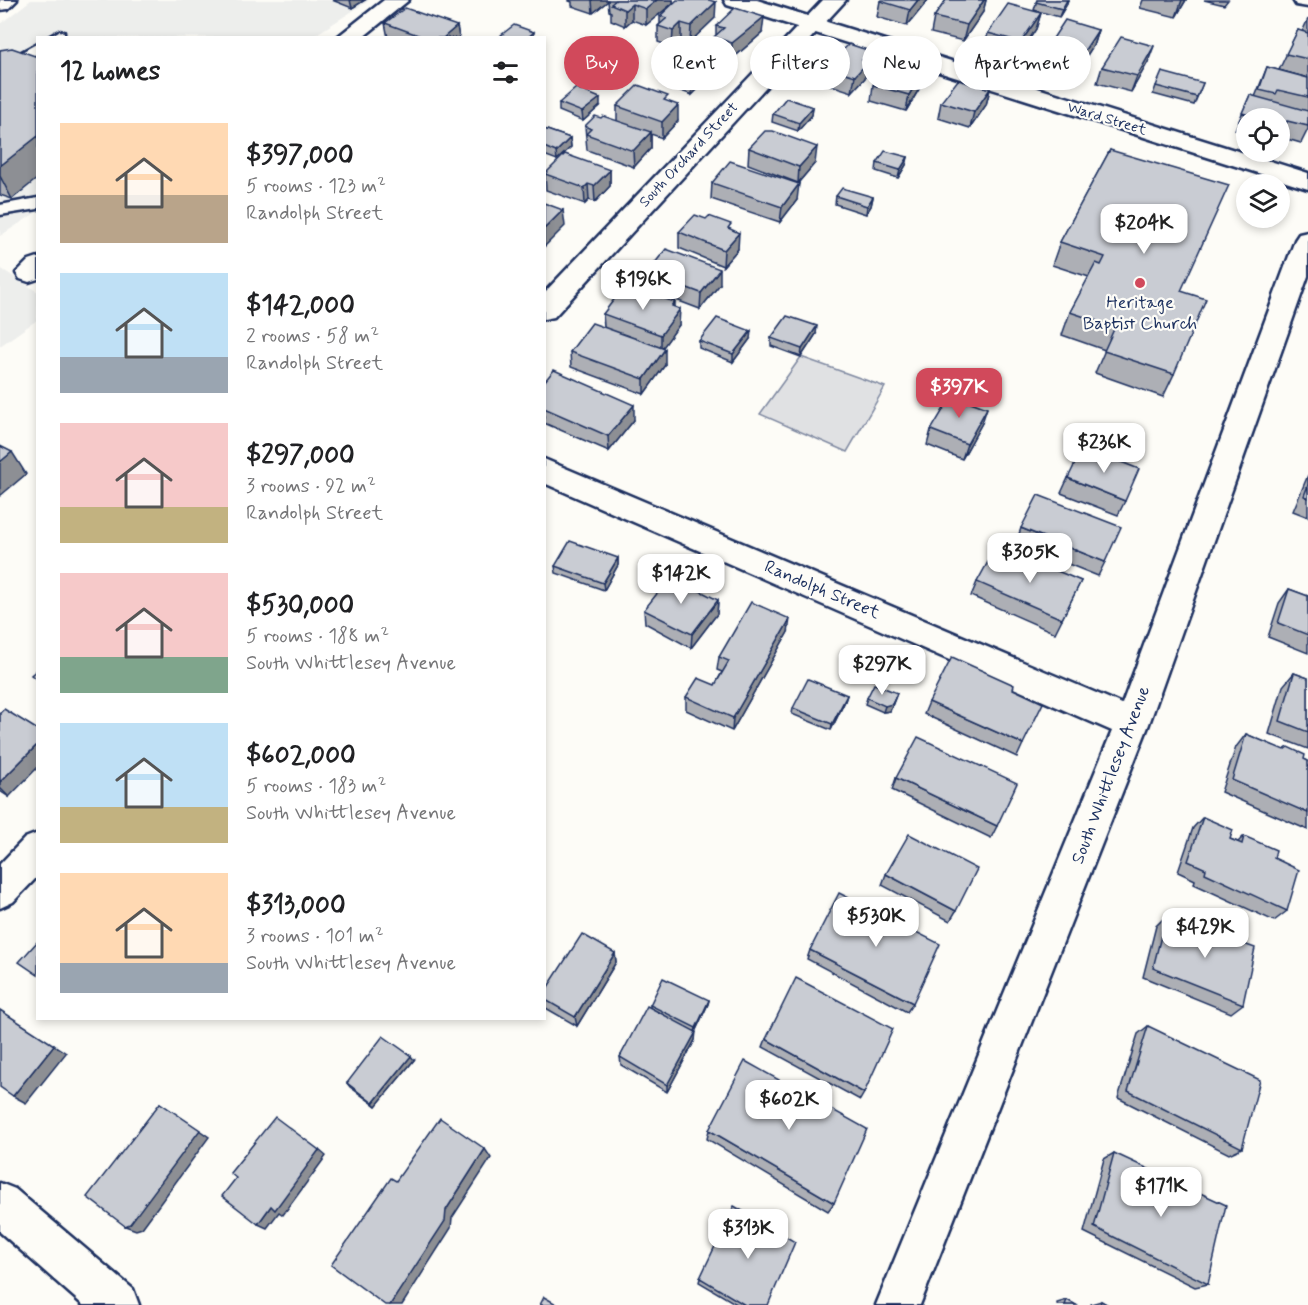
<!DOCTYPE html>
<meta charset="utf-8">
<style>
:root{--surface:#fff;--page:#f2f2f2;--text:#202124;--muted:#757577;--accent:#d1495b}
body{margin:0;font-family:Mynerve,sans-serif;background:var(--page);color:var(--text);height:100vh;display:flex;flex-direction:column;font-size:22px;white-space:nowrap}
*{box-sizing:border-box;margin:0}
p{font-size:20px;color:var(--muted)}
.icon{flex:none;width:33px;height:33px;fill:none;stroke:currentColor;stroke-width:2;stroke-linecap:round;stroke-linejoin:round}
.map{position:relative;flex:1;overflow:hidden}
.details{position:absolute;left:36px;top:36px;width:510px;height:984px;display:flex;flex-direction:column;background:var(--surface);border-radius:0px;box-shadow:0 3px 9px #0003}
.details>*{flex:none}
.guide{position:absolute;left:564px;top:36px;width:570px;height:54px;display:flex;gap:12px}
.buttons{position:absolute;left:1236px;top:108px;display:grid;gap:12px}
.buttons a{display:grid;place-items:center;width:54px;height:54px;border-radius:50%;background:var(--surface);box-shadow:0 3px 9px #0003;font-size:30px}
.price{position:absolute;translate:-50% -51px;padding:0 14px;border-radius:12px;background:#fff;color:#222;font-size:20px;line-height:39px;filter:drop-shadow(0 2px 3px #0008)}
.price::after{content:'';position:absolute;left:50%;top:36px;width:18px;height:14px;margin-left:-9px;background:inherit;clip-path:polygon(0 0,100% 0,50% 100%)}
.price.selected{background:var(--accent);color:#fff}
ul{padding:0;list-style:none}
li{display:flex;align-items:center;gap:18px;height:150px;padding:0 24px}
li span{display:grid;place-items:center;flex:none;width:168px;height:120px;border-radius:0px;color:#555}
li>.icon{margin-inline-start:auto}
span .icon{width:72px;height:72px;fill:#fffc;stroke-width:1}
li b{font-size:26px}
h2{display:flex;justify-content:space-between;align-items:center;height:72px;padding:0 24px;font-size:26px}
.pill{padding:0 21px;border-radius:27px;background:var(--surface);box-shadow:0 3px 9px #0003;font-size:21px;line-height:54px}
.pill.selected{background:var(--accent);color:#fff}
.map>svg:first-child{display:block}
</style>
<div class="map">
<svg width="1308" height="1305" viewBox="0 0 1308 1305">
<rect width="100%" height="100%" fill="#fdfcf7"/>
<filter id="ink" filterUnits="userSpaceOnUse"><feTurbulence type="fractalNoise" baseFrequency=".0167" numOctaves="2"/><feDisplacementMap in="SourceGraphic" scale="12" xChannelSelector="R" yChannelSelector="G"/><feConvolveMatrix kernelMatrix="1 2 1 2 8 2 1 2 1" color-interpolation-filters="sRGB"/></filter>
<g filter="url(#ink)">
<g fill="#edeeec">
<path d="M31,0H370L312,37L38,38L37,212L0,236V24Z"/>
<path d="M0,268L38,292L37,320L0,346Z"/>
</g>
<path fill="#e0e1e3" stroke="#7e88a0" stroke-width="1.5" d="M801,357L885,387L847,452L760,414Z"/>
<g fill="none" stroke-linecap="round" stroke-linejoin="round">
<defs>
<g id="service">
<path d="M59,31L64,32V38H47Z"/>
<path d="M38,43V53L0,74V64Z"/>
<path d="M38,198V209L0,215V205Z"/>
</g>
<g id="minor">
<path d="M384,0H409L362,38H336Z"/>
<path d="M823,0H846L554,317L544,319V293Z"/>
<path d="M1293,0H1308V7L1296,5Z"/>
<path d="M1308,232V276L1149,724L920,1305H876L1112,731L544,483V459L1122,704L1295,240L1299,234Z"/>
<path d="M38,257V279L29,282L20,279L16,273L29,260Z"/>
<path d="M38,833V876L13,902L0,908V864L25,838Z"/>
<path d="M0,1183L15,1189L133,1289L139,1305H83L0,1232Z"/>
</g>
<path id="tertiary" d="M724,0H757L1308,173V189L727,5Z"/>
<path id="primary" d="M0,0H17L8,9L0,10Z"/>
</defs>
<use href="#service" stroke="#1b2f5e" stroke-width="5"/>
<use href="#minor" stroke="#1b2f5e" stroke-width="5"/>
<use href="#tertiary" stroke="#1b2f5e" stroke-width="5"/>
<use href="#primary" stroke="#1b2f5e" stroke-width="5"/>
<use href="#service" fill="#fdfcf7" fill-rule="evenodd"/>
<use href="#minor" fill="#fdfcf7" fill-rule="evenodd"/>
<use href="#tertiary" fill="#fdfcf7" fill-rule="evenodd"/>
<use href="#primary" fill="#fdfcf7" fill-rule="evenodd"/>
</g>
<g fill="#adafb5" stroke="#1b2f5e" stroke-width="1.5">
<path d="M332,0H365L352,8Z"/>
<path d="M569,0H673V3L646,25L632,20L625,26L611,20V12L609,11L608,1L593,13L572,6V2L569,1Z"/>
<path d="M928,0L907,26L877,17L880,1Z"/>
<path d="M946,0H986L983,12L963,41L931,33L934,17Z"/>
<path d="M1037,0H1068L1067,4L1059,17L1034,10Z"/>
<path d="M1143,0H1186L1176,17L1140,8Z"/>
<path d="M1204,0H1228L1224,5Z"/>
<path d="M1041,13L1036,29L1017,58L984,49L988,33Z"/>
<path d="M660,16L715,18L690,42L681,39L672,47L658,42V26L660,24Z"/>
<path d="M1308,19V78L1279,70L1298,30L1302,32Z"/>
<path d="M385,23L457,26L459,38H388Z"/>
<path d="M716,26L762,33L732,59L714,53V37L716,36Z"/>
<path d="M1098,30L1093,46L1074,75L1041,65L1046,49Z"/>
<path d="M0,50L12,199L0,195Z"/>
<path d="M870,51L865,78L852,92L821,82L823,66Z"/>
<path d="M610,52V60L595,73L582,68L581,60Z"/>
<path d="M683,55L715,56V72L692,95L667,86V70L669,68V62Z"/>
<path d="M1148,62L1131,92L1097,83L1102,67Z"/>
<path d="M1267,67L1308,78V129L1301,143L1280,137V138V118H1246V133L1235,130L1250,95L1255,97Z"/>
<path d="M892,68L922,84L906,111L871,101L873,85Z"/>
<path d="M1203,83L1194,105L1153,94L1156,86Z"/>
<path d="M990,89L986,105L970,128L938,118L941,102Z"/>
<path d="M668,102L678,121L662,138L651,134V148L634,167L587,150L585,126L617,121V106Z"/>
<path d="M559,103L600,106L583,121L559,111Z"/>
<path d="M813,107L812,115L798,131L772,122L773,114Z"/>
<path d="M544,129L570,138L571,147L557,160L544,155Z"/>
<path d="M749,148L815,163L798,183L748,164Z"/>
<path d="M1110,150L1181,291L1174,374L1163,397L1095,373L1105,350L1062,335L1070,312L1089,277L1052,265L1060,242Z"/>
<path d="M908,157L906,165L898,178L876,171L877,163Z"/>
<path d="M610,170V186L595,202L589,200L585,204L546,190L545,174Z"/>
<path d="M712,183L797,200L780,222L711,199Z"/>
<path d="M836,196L873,197L871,206L866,214L835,204Z"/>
<path d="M730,229L738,249L723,266L679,248V232Z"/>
<path d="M647,273L720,284L700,309L647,289Z"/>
<path d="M675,307L679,325L662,348L665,365L644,394L571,367L570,352L604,327L603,314Z"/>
<path d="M816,334L801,357L771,346V338Z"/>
<path d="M750,339L733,362L699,348V341Z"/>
<path d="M544,382L634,420L609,451L544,423Z"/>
<path d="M982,423L962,459L927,445L931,430Z"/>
<path d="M1308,475V517L1293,511Z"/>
<path d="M1068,478L1125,501L1118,515L1061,493Z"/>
<path d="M1021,528L1105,562L1098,576L1016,543Z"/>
<path d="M618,558V565L604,590L556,573L555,566Z"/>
<path d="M1033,567L1081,581L1055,633L971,596L977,582Z"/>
<path d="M1289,589L1308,596V653L1268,637L1279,603Z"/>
<path d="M718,600L717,614L691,648L645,623L644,610Z"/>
<path d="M788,632L732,731L686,710V697L715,685L722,672L717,670L719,657Z"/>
<path d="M1294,673L1308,678V749L1269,734L1283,686Z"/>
<path d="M897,693L890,711L883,712L865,704L867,698Z"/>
<path d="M847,695L845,701L831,730L792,714L793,708Z"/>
<path d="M929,702L1023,744L1017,757L924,714Z"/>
<path d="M0,713L9,797L0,791Z"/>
<path d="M1246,734L1308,761V830L1221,792L1236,747Z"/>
<path d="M896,778L997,826L991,838L892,790Z"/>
<path d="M1203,817L1230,839L1238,842L1244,836L1274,858L1287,911L1274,921L1194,884L1195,880L1178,872L1193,828Z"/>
<path d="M886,874L956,911L950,921L882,885Z"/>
<path d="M1166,916L1243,1004L1231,1013L1143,977L1156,926Z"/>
<path d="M810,950L913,1003L907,1012L807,959Z"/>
<path d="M615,953L616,962L577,1026L544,1007V993Z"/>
<path d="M709,1000L708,1004L695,1032V1040L667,1092L621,1065L620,1057L650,1007V1005Z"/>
<path d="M1148,1026L1242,1148L1229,1154L1118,1098L1138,1034Z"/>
<path d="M766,1039L864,1093L860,1100L763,1047Z"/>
<path d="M414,1060L376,1106L350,1087L347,1083Z"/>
<path d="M709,1130L834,1203L828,1211L707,1139Z"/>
<path d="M1114,1153L1208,1284L1195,1287L1084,1232L1104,1159Z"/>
<path d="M700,1278L768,1305H738L699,1282Z"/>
<path d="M1067,1300L1076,1305H1057V1303Z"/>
<path d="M1101,1301L1108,1305H1091V1304Z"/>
</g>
<g fill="#8d8f94" stroke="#1b2f5e" stroke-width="1.5">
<path d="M350,0H365L352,8Z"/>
<path d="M592,0H608V1L593,13Z"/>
<path d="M657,0H673V3L646,25V9Z"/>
<path d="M918,0H928L907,26L910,10Z"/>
<path d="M984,0H986L983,12L963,41L967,25Z"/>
<path d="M1067,0H1068L1067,4L1059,17L1062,9Z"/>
<path d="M1182,0H1186L1176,17Z"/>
<path d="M716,2L715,18L690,42L691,26Z"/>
<path d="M632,4V20L625,26V10Z"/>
<path d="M1041,13L1036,29L1017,58L1021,42Z"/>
<path d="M764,17L762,33L732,59V43Z"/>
<path d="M681,23V39L672,47L673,31Z"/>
<path d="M457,26L459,38H443Z"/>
<path d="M1098,30L1093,46L1074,75L1079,59Z"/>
<path d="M534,32V38H527Z"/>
<path d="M1154,46L1148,62L1131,92L1137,76Z"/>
<path d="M870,51L865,78L852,92L855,76L862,60Z"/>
<path d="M610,52V60L595,73V65Z"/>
<path d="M715,56V72L692,95V79Z"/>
<path d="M925,68L922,84L906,111L909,95Z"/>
<path d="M990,89L986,105L970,128L974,112Z"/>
<path d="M600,98V106L583,121L582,112Z"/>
<path d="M678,105V121L662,138V122Z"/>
<path d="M813,107L812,115L798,131L799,123Z"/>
<path d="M651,132V148L634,167L633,151Z"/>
<path d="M38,136V178L12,199L0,176V166Z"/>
<path d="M570,138L571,147L557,160L556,152Z"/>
<path d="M817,147L815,163L798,183L799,167Z"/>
<path d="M908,157L906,165L898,178L900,170Z"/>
<path d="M610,170V186L595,202L594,186Z"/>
<path d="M588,184L589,200L585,204L584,188Z"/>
<path d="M799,184L797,200L780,222L782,207Z"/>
<path d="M873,197L871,206L866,214L867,206Z"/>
<path d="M563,210L565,226L544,247V229Z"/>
<path d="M739,233L738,249L723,266L724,250Z"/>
<path d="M720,269V284L700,309L701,293Z"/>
<path d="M675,302V316L680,309L679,325L661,350V335L672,306Z"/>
<path d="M817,326L816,334L801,357L802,349Z"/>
<path d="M751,331L750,339L733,362V354Z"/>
<path d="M665,349V365L644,394V379Z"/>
<path d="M634,405V420L609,451L608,436Z"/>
<path d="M987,408L982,423L962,459L967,444Z"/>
<path d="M12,452L26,474L0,496V462Z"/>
<path d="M618,558V565L604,590L603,583Z"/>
<path d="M718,600L717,614L691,648L692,634Z"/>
<path d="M790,619L788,632L732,731L733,718Z"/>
<path d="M897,693L890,711L883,712L885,706Z"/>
<path d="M847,695L845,701L831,730L832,724Z"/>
<path d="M38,744V767L9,797L0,788V782Z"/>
<path d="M615,953L616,962L577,1026L575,1017Z"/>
<path d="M709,1000L708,1004L695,1032L696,1028Z"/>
<path d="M696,1032L695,1040L667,1092V1085Z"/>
<path d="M54,1045L66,1053L26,1103L13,1096Z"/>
<path d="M411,1056L414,1060L376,1106L373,1103Z"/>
<path d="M160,1103L209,1137L142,1228L136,1230L125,1226Z"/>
<path d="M485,1149L491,1158L452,1218L451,1228L402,1305H390L446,1210Z"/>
<path d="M319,1150L326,1156L283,1215L279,1212L267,1228L258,1224L271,1206Z"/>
</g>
<g fill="#c9ccd3" stroke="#1b2f5e" stroke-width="1.5">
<path d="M616,0H657L646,9L632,4L625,10L611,4Z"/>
<path d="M677,0H709L716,2L691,26L681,23L673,31L658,26L667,18L660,16Z"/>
<path d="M881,0H918L910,10L880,1Z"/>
<path d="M946,0H984L967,25L934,17Z"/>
<path d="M1037,0H1067L1062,9L1036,2Z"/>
<path d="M1008,4L1041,13L1021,42L988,33Z"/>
<path d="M405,8L457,26L443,38H426L385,23Z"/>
<path d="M735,8L764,17L732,43L714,37L724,28L716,26Z"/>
<path d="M1065,20L1098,30L1079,59L1046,49Z"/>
<path d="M514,25L534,32L527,38H507L501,35Z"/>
<path d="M1298,30L1308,33V59L1286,54Z"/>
<path d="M1121,37L1154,46L1137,76L1102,67Z"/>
<path d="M849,44L870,51L862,60L868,62L855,76L823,66L836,52H841Z"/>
<path d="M597,47L610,52L595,65L581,60Z"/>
<path d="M690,47L715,56L692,79L667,70L674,63L669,62L678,53L683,55Z"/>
<path d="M12,48L38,57V136L0,166V50Z"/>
<path d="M896,60L925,68L909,95L873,85L885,66L892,68Z"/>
<path d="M1267,67L1308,78V97L1278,90L1276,94L1259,90Z"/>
<path d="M1162,72L1203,83L1197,97L1156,86Z"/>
<path d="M958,80L990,89L974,112L941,102Z"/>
<path d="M638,85L668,96L664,100L678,105L662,122L617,106Z"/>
<path d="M576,88L600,98L582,112L559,103Z"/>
<path d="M1250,95L1308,111V126L1287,121L1286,125L1280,124V118H1261L1242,113Z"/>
<path d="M786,98L813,107L799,123L773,114Z"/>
<path d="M595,116L601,118L603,116L651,132L633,151L586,134L591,129L585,126Z"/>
<path d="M544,129L570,138L556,152L544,147Z"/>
<path d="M765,131H773L817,147L799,167L749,148Z"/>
<path d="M1110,150L1229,185L1181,291L1206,299L1174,374L1104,351L1115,327L1070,312L1096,263L1101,265L1105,257L1060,242Z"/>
<path d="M885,151L908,157L900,170L877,163Z"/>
<path d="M565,154L610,170L594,186L588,184L584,188L545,174Z"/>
<path d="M730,161L799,184L782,207L712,183Z"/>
<path d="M842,188L873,197L867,206L836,196Z"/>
<path d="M544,203L563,210L544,229Z"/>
<path d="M695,215L706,219L709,216L731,224L728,228L739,233L724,250L679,232Z"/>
<path d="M666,249L720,269L701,293L647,273Z"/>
<path d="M622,289L647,298L650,294L675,302L672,306L680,309L661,335L603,314Z"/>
<path d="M787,316L817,326L802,349L771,338Z"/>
<path d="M717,318L751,331L733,354L699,341Z"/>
<path d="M592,323L665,349L644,379L570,352Z"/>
<path d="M554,370L634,405L608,436L544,408V382Z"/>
<path d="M952,395L987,408L967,444L931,430Z"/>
<path d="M0,446L12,452L0,462Z"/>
<path d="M1083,447L1139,469L1125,501L1068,478Z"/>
<path d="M1308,485V498L1304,496Z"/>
<path d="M1038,495L1121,527L1105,562L1021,528Z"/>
<path d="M570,541L618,558L603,583L555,566Z"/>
<path d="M994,551L1033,567L1036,562L1081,581L1062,619L977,582Z"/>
<path d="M671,576L718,600L692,634L644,610Z"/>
<path d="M1289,589L1308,596V635L1278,623Z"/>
<path d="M751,602L790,619L733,718L686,697L698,678L715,685L729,661L719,657Z"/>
<path d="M952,657L1014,685L1013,689L1043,703L1023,744L929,702Z"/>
<path d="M38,669V680L31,675Z"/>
<path d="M1294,673L1308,678V732L1280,721Z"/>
<path d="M808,679L847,695L832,724L793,708Z"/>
<path d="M874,684L897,693L892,704L885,706L867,698Z"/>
<path d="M4,709L38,730V744L0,782V713Z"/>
<path d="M1246,734L1284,750L1288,747L1305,755L1304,759L1308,761V813L1232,780Z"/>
<path d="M918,737L1017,783L997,826L896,778Z"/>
<path d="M1203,817L1233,830L1230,839L1242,844L1244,836L1276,850L1274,858L1299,870L1287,911L1205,873L1206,869L1188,861Z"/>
<path d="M909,834L977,869L956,911L886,874Z"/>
<path d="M839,893L940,944L913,1003L810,950Z"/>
<path d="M1166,916L1255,948L1243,1004L1153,968Z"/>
<path d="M582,934L615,953L575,1017L544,999V993Z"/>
<path d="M38,941V975L19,962Z"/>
<path d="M663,978L709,1000L696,1028L650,1005Z"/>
<path d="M796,978L893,1029L864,1093L766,1039Z"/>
<path d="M647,1006L696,1032L667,1085L620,1057Z"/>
<path d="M0,1010L54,1045L13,1096L0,1087Z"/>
<path d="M1148,1026L1260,1080L1242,1148L1128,1091Z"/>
<path d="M383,1036L411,1056L373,1103L347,1083Z"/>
<path d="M745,1061L867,1129L834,1203L709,1130Z"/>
<path d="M160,1103L200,1130L130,1224L125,1226L87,1197Z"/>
<path d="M275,1117L319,1150L275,1210L271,1206L258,1224L222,1196L236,1178L230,1173Z"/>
<path d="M440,1118L485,1149L446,1210L445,1221L390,1305H385L331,1265L391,1178L396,1181Z"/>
<path d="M1114,1153L1226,1205L1208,1284L1094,1227Z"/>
<path d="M734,1206L795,1242L768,1305H745L700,1278Z"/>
<path d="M544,1297L558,1305H540Z"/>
<path d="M1067,1300L1076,1305H1065Z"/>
<path d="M1101,1301L1108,1305H1100Z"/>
</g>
</g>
<circle fill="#d1495b" stroke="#fdfcf7" stroke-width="2" cx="1140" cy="283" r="6"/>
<g text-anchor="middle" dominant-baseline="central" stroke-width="4.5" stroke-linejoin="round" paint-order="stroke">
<g font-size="15" fill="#1b2f5e" stroke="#fdfcf7">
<text transform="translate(1107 119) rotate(17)">Ward Street</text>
<text transform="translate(689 155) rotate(-47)">South Orchard Street</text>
</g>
<g font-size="18" fill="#1b2f5e" stroke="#fdfcf7">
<text x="1140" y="303">Heritage<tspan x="1140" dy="21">Baptist Church</tspan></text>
</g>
<g font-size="18" fill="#1b2f5e" stroke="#fdfcf7">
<text transform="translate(822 590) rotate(23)">Randolph Street</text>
<text transform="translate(1111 775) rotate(-69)">South Whittlesey Avenue</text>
</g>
</g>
</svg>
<div class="buttons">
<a><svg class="icon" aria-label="locate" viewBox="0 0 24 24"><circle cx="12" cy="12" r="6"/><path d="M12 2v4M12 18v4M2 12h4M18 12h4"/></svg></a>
<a><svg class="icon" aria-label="layers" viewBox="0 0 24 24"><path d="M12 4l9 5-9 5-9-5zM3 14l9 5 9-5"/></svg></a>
</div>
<b class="price" style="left:1144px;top:255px">$204K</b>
<b class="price" style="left:643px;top:311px">$196K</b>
<b class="price selected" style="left:959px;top:419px">$397K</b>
<b class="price" style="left:1104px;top:474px">$236K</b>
<b class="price" style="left:1030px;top:584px">$305K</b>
<b class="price" style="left:681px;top:605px">$142K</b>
<b class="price" style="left:882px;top:696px">$297K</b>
<b class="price" style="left:876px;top:948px">$530K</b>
<b class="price" style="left:1205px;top:959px">$429K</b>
<b class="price" style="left:789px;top:1131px">$602K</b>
<b class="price" style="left:1161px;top:1218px">$171K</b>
<b class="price" style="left:748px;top:1260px">$313K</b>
<div class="guide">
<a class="pill selected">Buy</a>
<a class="pill">Rent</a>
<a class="pill">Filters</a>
<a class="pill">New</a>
<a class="pill">Apartment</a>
</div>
<section class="details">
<h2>12 homes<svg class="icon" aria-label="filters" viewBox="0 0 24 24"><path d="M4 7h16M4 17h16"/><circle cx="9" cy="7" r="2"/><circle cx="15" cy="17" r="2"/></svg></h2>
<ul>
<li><span style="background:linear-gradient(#ffd9b3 60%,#b9a48a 0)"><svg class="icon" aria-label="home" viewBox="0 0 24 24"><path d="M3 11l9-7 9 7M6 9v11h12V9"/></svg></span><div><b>$397,000</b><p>5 rooms · 123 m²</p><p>Randolph Street</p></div></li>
<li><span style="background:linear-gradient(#bfe0f5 70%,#9aa5b1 0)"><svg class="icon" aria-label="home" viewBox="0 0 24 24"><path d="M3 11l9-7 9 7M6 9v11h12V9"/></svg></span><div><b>$142,000</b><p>2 rooms · 58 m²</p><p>Randolph Street</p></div></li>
<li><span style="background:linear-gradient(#f6c9c9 70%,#c2b280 0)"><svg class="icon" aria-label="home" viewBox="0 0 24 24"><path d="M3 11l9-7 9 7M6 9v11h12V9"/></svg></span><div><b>$297,000</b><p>3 rooms · 92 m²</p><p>Randolph Street</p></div></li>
<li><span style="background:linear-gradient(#f6c9c9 70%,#7fa58c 0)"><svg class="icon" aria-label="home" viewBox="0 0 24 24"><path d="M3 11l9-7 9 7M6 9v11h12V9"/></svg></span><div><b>$530,000</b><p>5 rooms · 188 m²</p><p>South Whittlesey Avenue</p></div></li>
<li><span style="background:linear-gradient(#bfe0f5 70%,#c2b280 0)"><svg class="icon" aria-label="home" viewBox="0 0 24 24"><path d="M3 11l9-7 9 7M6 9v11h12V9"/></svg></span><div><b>$602,000</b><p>5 rooms · 183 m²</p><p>South Whittlesey Avenue</p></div></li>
<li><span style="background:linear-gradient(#ffd9b3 75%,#9aa5b1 0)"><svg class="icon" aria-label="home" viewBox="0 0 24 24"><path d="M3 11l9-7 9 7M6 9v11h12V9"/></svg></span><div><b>$313,000</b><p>3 rooms · 101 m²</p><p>South Whittlesey Avenue</p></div></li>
</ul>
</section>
</div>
